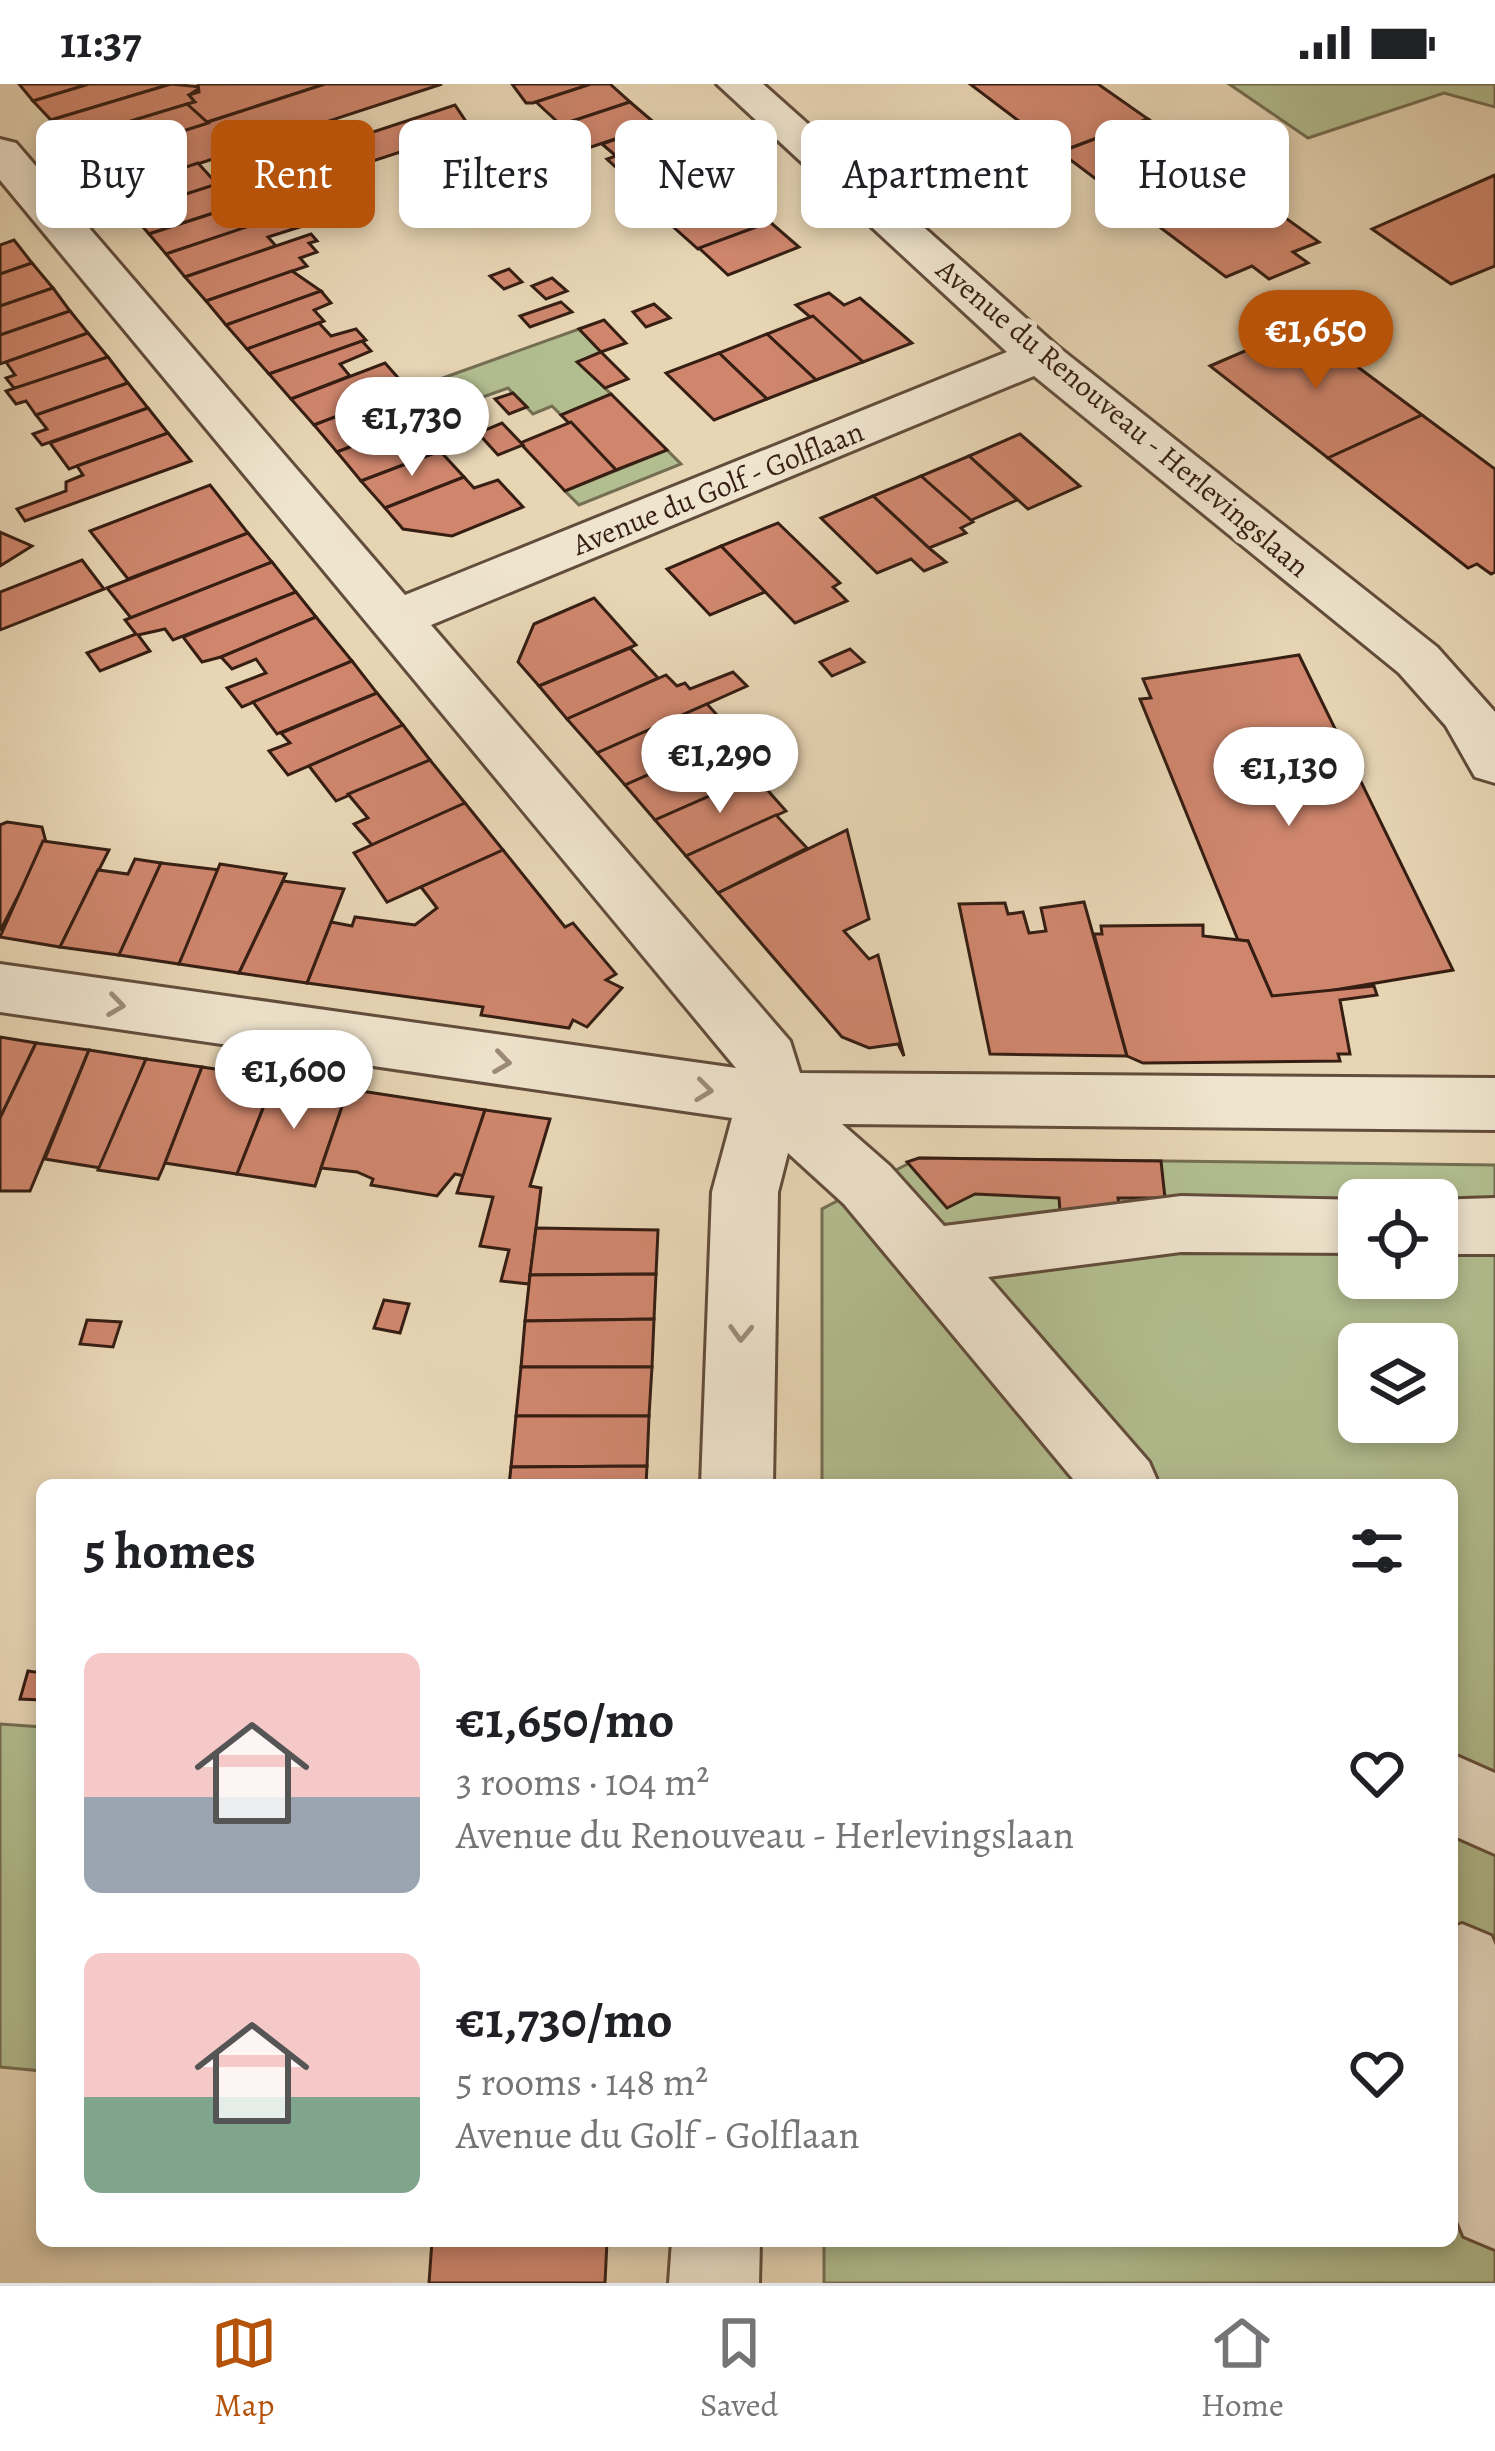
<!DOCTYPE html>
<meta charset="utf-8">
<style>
:root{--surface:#fff;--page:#f6f6f6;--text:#202124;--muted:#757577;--line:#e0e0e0;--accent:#b45309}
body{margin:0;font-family:Alegreya,serif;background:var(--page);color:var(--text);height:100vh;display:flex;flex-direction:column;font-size:45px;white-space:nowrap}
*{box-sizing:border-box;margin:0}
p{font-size:39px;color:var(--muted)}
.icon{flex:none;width:66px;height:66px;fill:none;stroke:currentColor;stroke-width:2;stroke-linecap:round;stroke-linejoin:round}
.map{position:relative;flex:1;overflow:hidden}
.sheet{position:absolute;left:36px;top:1395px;width:1422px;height:768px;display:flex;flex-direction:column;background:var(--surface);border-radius:18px;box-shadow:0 6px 18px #0003}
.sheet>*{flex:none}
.guide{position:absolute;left:36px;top:36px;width:1425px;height:108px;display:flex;gap:24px}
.tools{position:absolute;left:1338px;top:1095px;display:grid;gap:24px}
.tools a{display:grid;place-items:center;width:120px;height:120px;border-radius:18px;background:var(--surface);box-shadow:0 6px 18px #0003;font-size:60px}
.price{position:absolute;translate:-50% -102px;padding:0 27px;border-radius:42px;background:#fff;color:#222;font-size:39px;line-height:78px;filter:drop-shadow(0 3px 6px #0008)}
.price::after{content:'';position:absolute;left:50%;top:72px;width:36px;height:27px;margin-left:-18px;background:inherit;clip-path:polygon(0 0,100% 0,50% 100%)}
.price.on{background:var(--accent);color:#fff}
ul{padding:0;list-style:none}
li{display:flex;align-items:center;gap:36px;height:300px;padding:0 48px}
li span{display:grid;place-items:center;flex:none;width:336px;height:240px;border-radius:18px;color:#555}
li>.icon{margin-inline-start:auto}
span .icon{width:144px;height:144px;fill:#fffc;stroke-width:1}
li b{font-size:51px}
h2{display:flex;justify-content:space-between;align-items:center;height:144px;padding:0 48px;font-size:51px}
.chip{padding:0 42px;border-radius:18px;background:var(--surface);box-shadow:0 6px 18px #0003;font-size:42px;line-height:108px}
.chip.on{background:var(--accent);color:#fff}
.status{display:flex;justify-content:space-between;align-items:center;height:84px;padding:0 60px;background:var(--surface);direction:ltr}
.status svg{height:33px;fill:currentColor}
.tabs{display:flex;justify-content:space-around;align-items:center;height:168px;border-top:3px solid var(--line);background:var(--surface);font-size:33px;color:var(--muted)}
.tabs a{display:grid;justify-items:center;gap:6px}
.tabs .on{color:var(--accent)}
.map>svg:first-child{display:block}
</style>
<div class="status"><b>11:37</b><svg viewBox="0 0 49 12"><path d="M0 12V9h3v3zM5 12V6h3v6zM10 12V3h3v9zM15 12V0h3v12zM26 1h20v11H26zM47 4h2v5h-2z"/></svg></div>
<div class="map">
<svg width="1495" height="2199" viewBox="0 0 1495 2199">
<rect width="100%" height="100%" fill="#e7d5b4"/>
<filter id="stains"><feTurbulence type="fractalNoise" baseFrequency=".00167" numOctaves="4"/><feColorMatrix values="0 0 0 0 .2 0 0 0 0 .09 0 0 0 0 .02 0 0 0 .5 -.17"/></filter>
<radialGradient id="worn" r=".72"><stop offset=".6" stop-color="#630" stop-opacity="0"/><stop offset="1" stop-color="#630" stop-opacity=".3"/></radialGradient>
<g fill="#b2be90" stroke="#746e52" stroke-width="3" fill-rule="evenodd">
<path d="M1229,0H1495V23L1444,9L1308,54Z"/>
<path d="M579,245L601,268L578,278L611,310L561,331L552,322L533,330L508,304L424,334L401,309Z"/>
<path d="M667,366L681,380L579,421L565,407Z"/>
<path d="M919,1074L1495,1081V2199H824V2157H1452V1401H822V1125ZM1359,1116H1437V1194H1359ZM1359,1260H1437V1338H1359Z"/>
<path d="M0,1640L42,1643V1987L0,1983Z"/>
</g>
<g fill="#cf866d" stroke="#361e13" stroke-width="3">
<path d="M19,0H89L33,17Z"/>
<path d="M89,0H171L51,36L33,17Z"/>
<path d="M171,0L201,3L189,11L195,18L68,56L51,36Z"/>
<path d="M198,0H325L207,38L187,20L195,18L189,11L199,8Z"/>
<path d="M325,0H442L112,108L86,78Z"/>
<path d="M512,0H591L533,19H526Z"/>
<path d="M591,0H610L630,18L561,41L536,18Z"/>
<path d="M970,0H1098L1148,35L1060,68Z"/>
<path d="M630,18L657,41L573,69L569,66L584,62L574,53L564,45L545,46Z"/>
<path d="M187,20L208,39L86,78L68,56Z"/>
<path d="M455,21L471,45L149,150L130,128Z"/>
<path d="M1148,35L1319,158L1293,168L1308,179L1269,195L1252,182L1226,193L1060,68Z"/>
<path d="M657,41L684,64L620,87L607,75L616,72L602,60Z"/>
<path d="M684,64L712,88L648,112L620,87Z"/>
<path d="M198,79L217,100L130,128L112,108Z"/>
<path d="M712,88L742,113L681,135L650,114Z"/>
<path d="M1495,91V182L1451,200L1372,145Z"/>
<path d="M742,113L770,138L698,165L669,139Z"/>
<path d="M254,116L272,135L166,170L149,150Z"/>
<path d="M291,128L303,142L268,153L276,162L185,193L166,170Z"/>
<path d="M770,138L799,163L728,191L699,164Z"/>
<path d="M311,150L317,157L309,159L317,168L300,174L307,182L206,217L185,193Z"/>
<path d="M14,156L32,179L0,190V161Z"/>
<path d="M32,179L53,204L0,222V190Z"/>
<path d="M509,185L522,198L504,205L490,192Z"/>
<path d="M292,187L321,207L226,241L206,217Z"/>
<path d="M552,194L567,207L546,215L532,202Z"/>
<path d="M53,204L70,227L0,251V222Z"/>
<path d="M321,207L331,219L314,226L324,237L247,265L226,241Z"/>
<path d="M829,209L844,221L860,214L912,259L863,278L796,221Z"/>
<path d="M561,218L572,228L530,243L520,232Z"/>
<path d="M654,220L670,234L646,243L633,228Z"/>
<path d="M70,227L88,249L0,280V251Z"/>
<path d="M813,232L863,278L816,296L767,250Z"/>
<path d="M604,236L626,259L601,268L579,245Z"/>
<path d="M319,239L331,252L356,245L366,256L269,290L247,265Z"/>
<path d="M1303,242L1422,331L1328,374L1210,282Z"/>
<path d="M88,249L108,273L24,302L14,304L6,294L15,291L6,278Z"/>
<path d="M767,250L816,296L767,315L719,269Z"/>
<path d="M362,257L371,267L340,280L350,292L291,315L269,290Z"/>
<path d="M601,268L628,295L605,304L577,278Z"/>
<path d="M719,269L767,315L714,336L666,289Z"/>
<path d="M108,273L128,299L36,331L26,317L16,320L6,307Z"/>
<path d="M385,279L409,306L314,341L291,315Z"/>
<path d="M128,299L148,324L42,361L33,350L47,345L36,331Z"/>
<path d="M400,308L424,334L337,368L314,341Z"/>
<path d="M513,309L527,323L509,330L495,315Z"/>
<path d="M611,310L667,366L616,386L561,331Z"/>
<path d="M148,324L168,349L69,385L50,359Z"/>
<path d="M1422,331L1495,385V488L1491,490L1477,480L1468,484L1328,374Z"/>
<path d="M431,332L455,358L440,367L361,397L337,368Z"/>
<path d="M571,338L616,386L565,407L520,359Z"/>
<path d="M502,339L523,361L498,371L478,349Z"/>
<path d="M168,349L191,377L25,437L17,425L66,407V398L83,391L77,382Z"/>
<path d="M1020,350L1080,402L1028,425L969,372Z"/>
<path d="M440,367L464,393L385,424L361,397Z"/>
<path d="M969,372L1017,416L969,437L921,392Z"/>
<path d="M921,392L973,438L961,444L966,449L929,464L873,412Z"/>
<path d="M464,393L474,404L498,396L523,423L452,452L403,445L385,424Z"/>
<path d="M210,401L248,449L128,495L90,447Z"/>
<path d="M873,412L929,464L946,478L924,487L911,475L877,489L821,434Z"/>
<path d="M778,439L840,499L833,503L847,517L795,539L721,462Z"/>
<path d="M0,448L32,462L0,482Z"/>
<path d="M248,449L272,478L131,534L107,504Z"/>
<path d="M721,462L765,508L710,531L667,485Z"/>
<path d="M82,476L104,505L0,546V508Z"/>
<path d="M272,478L296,508L173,556L165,545L138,551L150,567L100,587L87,569L136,550L125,536Z"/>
<path d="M296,508L316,533L221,573L202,578L183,553Z"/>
<path d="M594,514L636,561L539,602L518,578L534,540Z"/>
<path d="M316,533L352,577L242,623L227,604L266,589L256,575L232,585L221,573Z"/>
<path d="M630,564L658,594L567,635L539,602Z"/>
<path d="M850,565L864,578L832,592L820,578Z"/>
<path d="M1299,571L1453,886L1287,914L1272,912L1248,857L1238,856L1140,615L1151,614L1143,595Z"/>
<path d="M352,577L377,609L277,650L253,618Z"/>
<path d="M733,588L747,602L597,669L567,635L666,591L677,602L685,599L690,605Z"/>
<path d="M377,609L403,641L288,691L269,667L290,659L281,649Z"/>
<path d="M707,620L736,652L625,701L597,669Z"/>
<path d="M403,641L430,676L336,717L309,682Z"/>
<path d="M725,657L755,692L655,736L625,701Z"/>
<path d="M430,676L465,719L372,761L354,740L368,734L348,710Z"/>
<path d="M755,692L786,727L686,772L655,736Z"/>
<path d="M465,719L503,766L387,818L354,769Z"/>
<path d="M776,731L807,764L718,809L686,772Z"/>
<path d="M7,738L42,743L46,758L0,847V741Z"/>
<path d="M847,746L869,835L844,847L869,875L878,871L904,972L898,960L869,964L842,953L718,809Z"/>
<path d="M43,757L109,766L60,863L0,853Z"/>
<path d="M503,766L565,843L573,839L616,890L606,896L622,904L587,943L573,936L569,944L481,931L483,923L307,899L331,838L352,842L355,833L415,841L437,824L421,803Z"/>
<path d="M135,775L161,779L119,871L60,863L98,786L128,790Z"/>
<path d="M161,779L220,786L179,880L119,871Z"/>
<path d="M220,780L286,790L239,889L179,880Z"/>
<path d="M283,797L344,805L307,899L239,889Z"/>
<path d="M1084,818L1127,972L990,970L959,820L1005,819L1008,830L1023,828L1029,849L1046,847L1041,824Z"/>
<path d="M1203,841V852L1248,857L1272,912L1374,902L1377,911L1340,916L1350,970H1338L1340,977L1143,979L1127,972L1094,850H1102L1101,842Z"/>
<path d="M0,953L36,959L0,1034Z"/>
<path d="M36,959L89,966L30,1107H0V1034Z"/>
<path d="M89,966L146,975L101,1084L45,1075Z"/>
<path d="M146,975L202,983L165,1079L158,1095L98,1086Z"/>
<path d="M202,983L275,994L237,1090L165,1079Z"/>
<path d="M275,994L348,1005L315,1102L237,1090Z"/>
<path d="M348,1005L485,1026L464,1092L455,1090L437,1112L371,1101L373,1095L357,1088L321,1084Z"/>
<path d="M485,1026L550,1035L530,1102L541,1104L529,1200L501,1197L509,1166L480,1162L493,1113L457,1109Z"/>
<path d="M919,1074L1161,1077L1165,1114H1118L1120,1129L1060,1127L1059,1114L975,1110L947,1124L907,1078Z"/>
<path d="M536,1144L658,1146L656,1190L530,1191Z"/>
<path d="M656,1190L654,1235L525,1237L530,1191Z"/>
<path d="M384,1216L409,1220L400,1249L374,1244Z"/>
<path d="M654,1235L652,1283H521L525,1237Z"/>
<path d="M87,1236L121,1238L113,1263L80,1260Z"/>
<path d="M521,1283H652L649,1332H516Z"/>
<path d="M516,1332H649L647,1382L511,1383Z"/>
<path d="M647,1382L646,1401H509L511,1383Z"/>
<path d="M28,1587L42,1589V1616L20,1615Z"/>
<path d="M432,2157H607L605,2199H429Z"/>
</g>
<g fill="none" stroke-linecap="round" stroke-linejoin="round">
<defs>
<g id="street">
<path d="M717,0H763L1057,262L1437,563L1495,628V699L1475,693L1446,642L1399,589L1034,292L431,541L790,957L800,989L1495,994V1046L842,1040L890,1082L944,1142L1181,1112L1367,1116H1359V1169L1181,1168L988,1193L1149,1378L1159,1401H1078L844,1120L788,1069L778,1108L773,1401H701L712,1108L732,1034L0,928V880L736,984L0,96V55L16,59L405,511L1007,268Z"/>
<path d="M1495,1114V1170H1437V1116H1432Z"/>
<path d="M1452,1670L1495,1689V1770L1452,1751Z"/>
<path d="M1462,1840L1491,1852L1495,1861V2165L1464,2152L1452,2123V1844Z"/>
<path d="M672,2157H760L759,2199H669Z"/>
</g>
</defs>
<use href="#street" stroke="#624c3b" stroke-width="6"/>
<use href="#street" fill="#efe4ce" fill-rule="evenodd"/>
</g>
<defs><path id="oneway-chevron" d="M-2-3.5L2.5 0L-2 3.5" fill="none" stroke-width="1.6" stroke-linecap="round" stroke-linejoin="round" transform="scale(3)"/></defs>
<g stroke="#9c8b7a">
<use href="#oneway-chevron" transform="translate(116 921) rotate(8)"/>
<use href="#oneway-chevron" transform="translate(502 978) rotate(8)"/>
<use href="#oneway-chevron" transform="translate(704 1006) rotate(7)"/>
<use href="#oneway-chevron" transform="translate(741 1249) rotate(92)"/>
</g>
<g text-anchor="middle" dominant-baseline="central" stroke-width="10" stroke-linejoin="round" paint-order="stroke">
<g font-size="30" fill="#361e13" stroke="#efe4ce">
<text transform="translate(1123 334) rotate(40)">Avenue du Renouveau - Herlevingslaan</text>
<text transform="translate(718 404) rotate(-22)">Avenue du Golf - Golflaan</text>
</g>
</g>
<rect width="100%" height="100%" filter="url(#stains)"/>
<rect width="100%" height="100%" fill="url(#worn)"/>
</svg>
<div class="tools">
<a><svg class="icon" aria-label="locate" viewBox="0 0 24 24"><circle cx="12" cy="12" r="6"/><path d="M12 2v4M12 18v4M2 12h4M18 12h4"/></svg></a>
<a><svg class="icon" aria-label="layers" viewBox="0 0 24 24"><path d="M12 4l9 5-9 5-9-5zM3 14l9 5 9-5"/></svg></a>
</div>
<b class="price on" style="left:1316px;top:308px">€1,650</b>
<b class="price" style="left:412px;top:395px">€1,730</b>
<b class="price" style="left:720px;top:732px">€1,290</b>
<b class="price" style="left:1289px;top:745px">€1,130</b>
<b class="price" style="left:294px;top:1048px">€1,600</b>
<div class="guide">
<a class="chip">Buy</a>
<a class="chip on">Rent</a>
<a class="chip">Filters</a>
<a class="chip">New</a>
<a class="chip">Apartment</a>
<a class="chip">House</a>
</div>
<section class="sheet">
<h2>5 homes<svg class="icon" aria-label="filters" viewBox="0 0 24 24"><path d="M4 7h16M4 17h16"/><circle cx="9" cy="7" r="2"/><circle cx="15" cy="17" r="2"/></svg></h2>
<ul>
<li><span style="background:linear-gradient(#f6c9c9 60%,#9aa5b1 0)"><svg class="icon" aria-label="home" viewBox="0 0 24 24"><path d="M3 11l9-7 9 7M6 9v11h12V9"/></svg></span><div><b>€1,650/mo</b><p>3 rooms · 104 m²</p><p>Avenue du Renouveau - Herlevingslaan</p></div><svg class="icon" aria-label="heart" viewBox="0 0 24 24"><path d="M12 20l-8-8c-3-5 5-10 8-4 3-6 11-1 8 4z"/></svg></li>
<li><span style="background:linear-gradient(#f6c9c9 60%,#7fa58c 0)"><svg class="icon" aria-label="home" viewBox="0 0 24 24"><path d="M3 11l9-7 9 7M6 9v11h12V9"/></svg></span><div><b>€1,730/mo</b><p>5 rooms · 148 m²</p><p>Avenue du Golf - Golflaan</p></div><svg class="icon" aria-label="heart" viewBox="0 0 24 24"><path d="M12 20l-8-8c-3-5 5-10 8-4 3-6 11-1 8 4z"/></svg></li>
</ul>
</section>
</div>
<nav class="tabs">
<a class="on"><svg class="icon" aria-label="map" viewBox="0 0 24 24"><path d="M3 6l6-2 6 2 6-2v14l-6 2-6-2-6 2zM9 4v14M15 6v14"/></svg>Map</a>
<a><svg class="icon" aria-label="saved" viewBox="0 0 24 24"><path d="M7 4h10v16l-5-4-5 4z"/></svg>Saved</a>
<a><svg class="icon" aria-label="home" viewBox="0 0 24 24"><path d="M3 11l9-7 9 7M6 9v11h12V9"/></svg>Home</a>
</nav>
